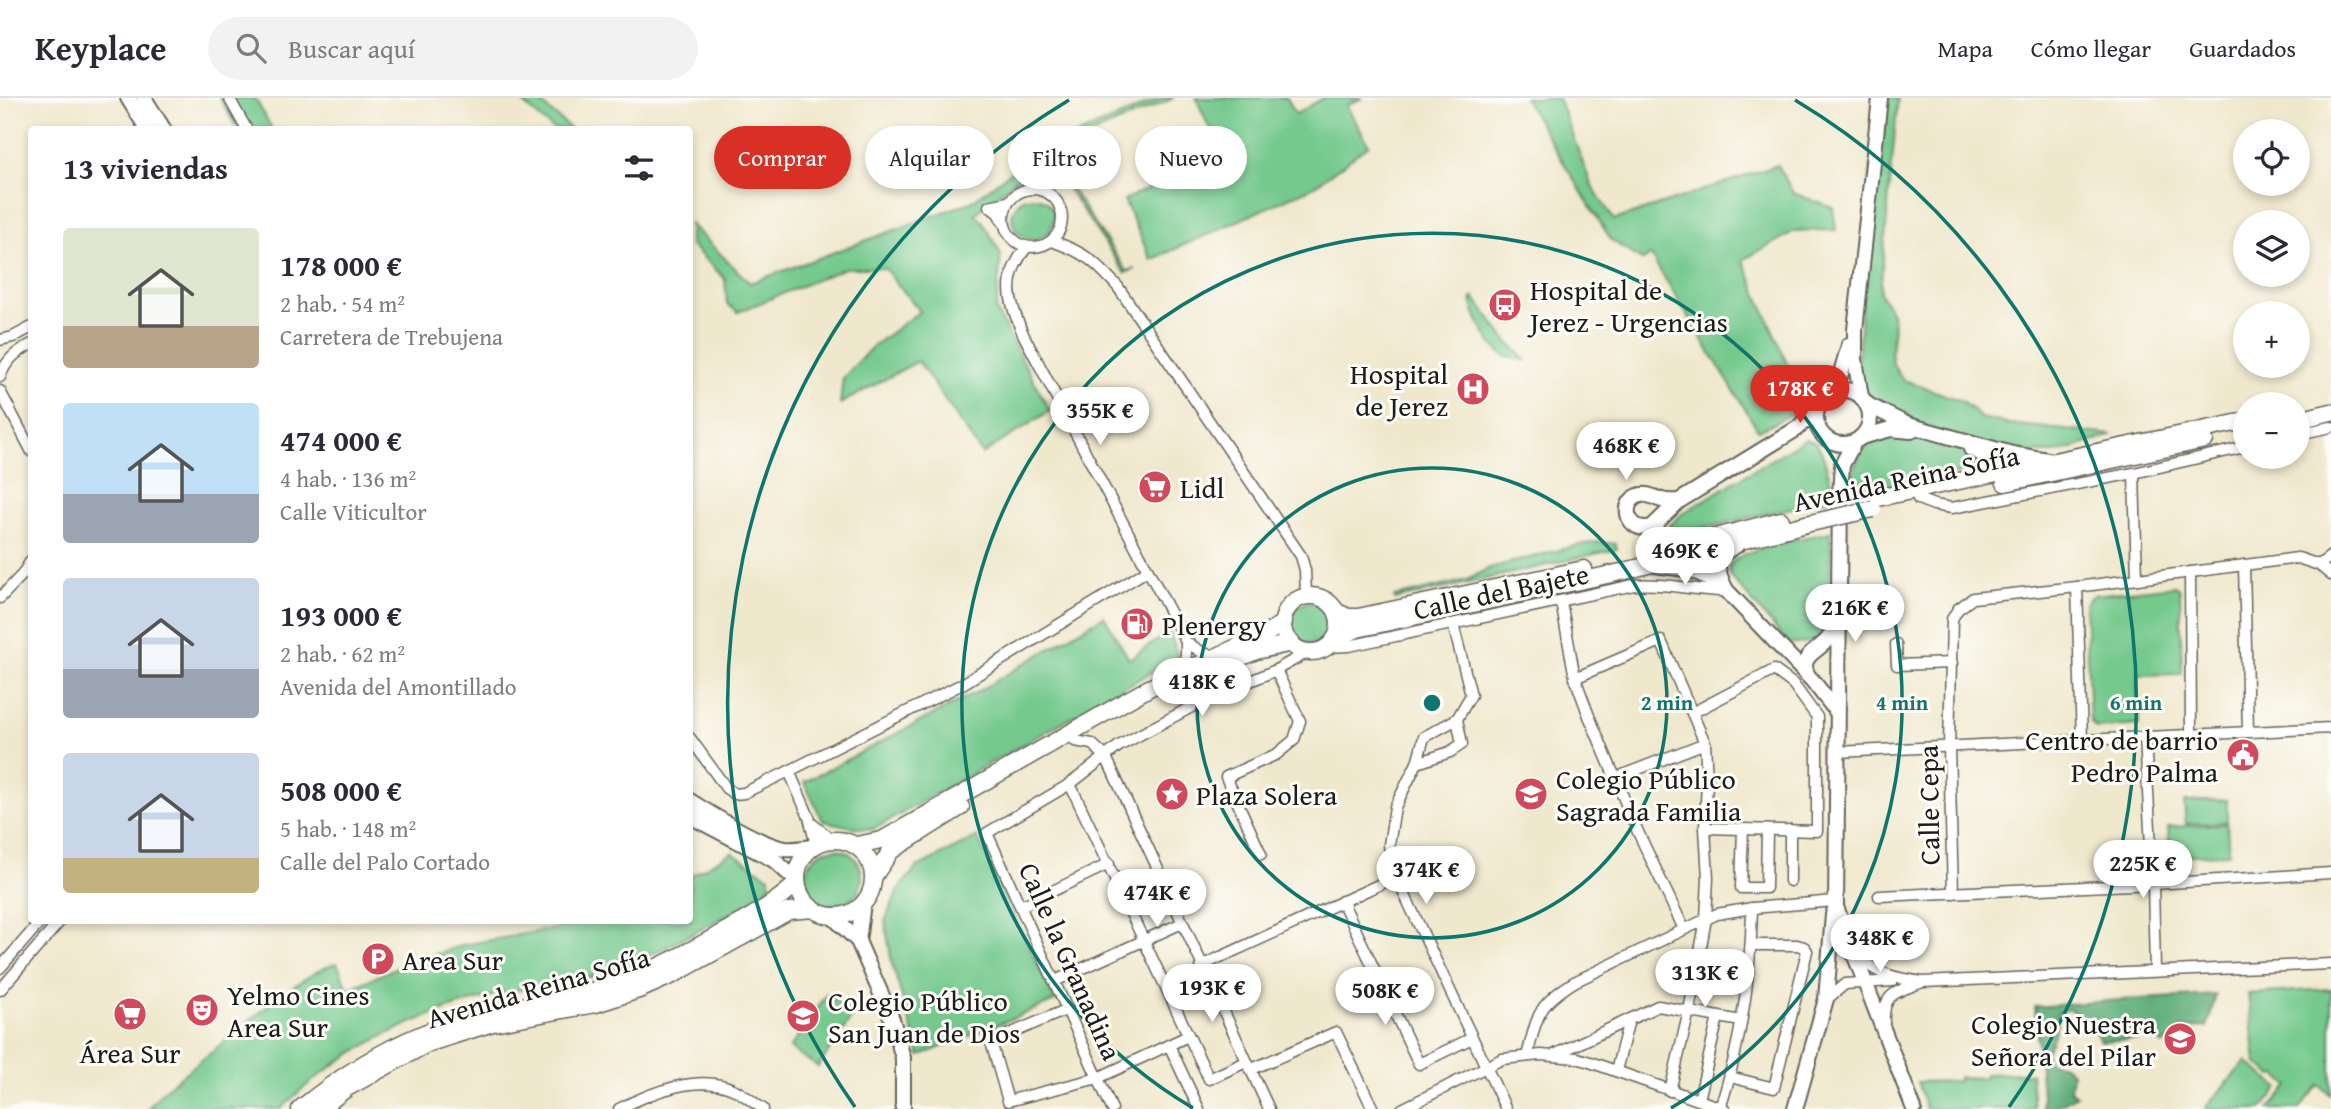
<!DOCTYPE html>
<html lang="es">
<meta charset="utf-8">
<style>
:root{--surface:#fff;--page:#f2f2f3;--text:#2b2b33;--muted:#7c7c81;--line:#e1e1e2;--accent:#d93025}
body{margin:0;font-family:"Gentium Book Plus",serif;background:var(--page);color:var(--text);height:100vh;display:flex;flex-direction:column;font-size:26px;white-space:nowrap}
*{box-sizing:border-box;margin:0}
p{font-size:23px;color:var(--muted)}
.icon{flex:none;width:38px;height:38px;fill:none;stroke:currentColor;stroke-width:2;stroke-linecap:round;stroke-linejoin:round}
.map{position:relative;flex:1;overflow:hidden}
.details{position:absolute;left:28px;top:28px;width:665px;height:798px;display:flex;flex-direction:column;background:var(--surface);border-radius:7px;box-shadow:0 4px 10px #0003}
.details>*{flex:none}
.hud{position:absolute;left:714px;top:28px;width:665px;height:63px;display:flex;gap:14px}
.buttons{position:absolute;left:2233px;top:21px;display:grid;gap:14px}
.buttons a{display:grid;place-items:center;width:77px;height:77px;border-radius:50%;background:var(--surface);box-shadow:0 4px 10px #0003;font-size:35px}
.price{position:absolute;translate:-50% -60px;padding:0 16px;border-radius:24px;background:#fff;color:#222;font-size:23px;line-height:46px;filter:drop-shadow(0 2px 4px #0008)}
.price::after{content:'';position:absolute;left:50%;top:42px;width:21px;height:16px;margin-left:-10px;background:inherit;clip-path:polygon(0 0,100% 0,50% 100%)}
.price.active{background:var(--accent);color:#fff}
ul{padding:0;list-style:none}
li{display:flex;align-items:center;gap:21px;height:175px;padding:0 35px}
li span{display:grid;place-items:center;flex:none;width:196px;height:140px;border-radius:7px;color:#555}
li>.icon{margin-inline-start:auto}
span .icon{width:84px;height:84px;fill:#fffc;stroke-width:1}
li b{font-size:30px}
h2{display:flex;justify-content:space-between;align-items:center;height:84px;padding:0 35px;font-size:30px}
.pill{padding:0 24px;border-radius:32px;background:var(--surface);box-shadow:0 4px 10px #0003;font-size:24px;line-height:63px}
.pill.active{background:var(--accent);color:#fff}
header{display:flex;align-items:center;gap:42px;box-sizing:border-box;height:98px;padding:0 35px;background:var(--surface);border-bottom:2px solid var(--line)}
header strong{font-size:33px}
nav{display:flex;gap:38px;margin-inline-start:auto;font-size:24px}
.search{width:490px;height:63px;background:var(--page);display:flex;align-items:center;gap:18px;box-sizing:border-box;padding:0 24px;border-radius:38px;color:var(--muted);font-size:26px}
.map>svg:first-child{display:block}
</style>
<header>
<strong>Keyplace</strong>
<div class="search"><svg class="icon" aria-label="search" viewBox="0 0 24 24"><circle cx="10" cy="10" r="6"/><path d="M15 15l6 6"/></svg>Buscar aquí</div>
<nav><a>Mapa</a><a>Cómo llegar</a><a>Guardados</a></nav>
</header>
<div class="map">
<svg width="2331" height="1011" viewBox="0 0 2331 1011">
<rect width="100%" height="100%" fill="#fdfcf7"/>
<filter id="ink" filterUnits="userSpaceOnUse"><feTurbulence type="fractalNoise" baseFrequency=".0143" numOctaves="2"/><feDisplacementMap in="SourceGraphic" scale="14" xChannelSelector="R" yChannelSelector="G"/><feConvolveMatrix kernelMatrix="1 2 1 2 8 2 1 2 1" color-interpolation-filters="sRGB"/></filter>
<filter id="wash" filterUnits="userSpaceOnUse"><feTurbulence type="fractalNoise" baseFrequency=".00686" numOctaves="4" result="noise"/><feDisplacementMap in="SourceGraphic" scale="28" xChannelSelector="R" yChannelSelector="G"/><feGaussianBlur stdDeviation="1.57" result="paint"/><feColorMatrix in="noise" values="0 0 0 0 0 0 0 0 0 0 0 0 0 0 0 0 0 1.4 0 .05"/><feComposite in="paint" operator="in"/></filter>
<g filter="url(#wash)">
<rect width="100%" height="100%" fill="#f0e8cd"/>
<g fill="#74c98d" stroke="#487254" stroke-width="2">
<path d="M220,0H255L272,31H237Z"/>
<path d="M517,0H535L571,31H553Z"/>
<path d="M1161,0H1174L1047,55L1127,173L1136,171L1125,175L1045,57L975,116L983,124L1001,156L996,213L1050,313L982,356L918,263L840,306L843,280L873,248L920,213L884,170H845L738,214L727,206L725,181L690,146V126L750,185L971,104L1035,55Z"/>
<path d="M1196,0H1287L1296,16L1323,0H1363L1346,7L1369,47L1313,89L1151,162L1124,102L1221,56Z"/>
<path d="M1524,0H1558L1591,86L1614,122L1778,67L1793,95L1833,110L1836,132L1795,133L1743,162L1793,280L1820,275C1820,307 1783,321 1758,332L1651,158L1642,162L1611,142Z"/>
<path d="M1876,0H1898L1880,195C1884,202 1892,212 1893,219C1897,244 1881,259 1904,282L1962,303L1981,320L2009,326L2113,337L2057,355H2015L1936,333L1869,301L1856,285Z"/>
<circle cx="1033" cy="120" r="21"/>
<path d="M1474,199L1506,242L1526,262C1520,261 1513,261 1508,259C1490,252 1475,219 1471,202Z"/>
<path d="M1896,335L1975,356L1979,360L1974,371L1966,374L1848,395C1857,358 1857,346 1896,335Z"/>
<path d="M1805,341C1807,341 1815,344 1816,345C1824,352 1831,388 1835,400L1674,437L1669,433V428L1683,415Z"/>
<path d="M1831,434L1830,522C1823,542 1808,548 1788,545L1730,478L1729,468C1741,449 1808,439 1831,434Z"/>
<path d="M1598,444L1616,446L1617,451L1394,502V499L1467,482L1490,470L1579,447Z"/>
<path d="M2175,488L2180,492L2182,576L2137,577L2139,627L2096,630L2090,623L2085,505L2093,497Z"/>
<circle cx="1312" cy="525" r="21"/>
<path d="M1104,518L1129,561L1170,534L1178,559L874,731C864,733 836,725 823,723L804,684L979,593Z"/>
<path d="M2227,702V724L2186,726L2184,704Z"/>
<path d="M2227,726L2229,756L2170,758L2168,729Z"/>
<path d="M977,739L1055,903L920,958L892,866L885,823L898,792L917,769Z"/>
<circle cx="834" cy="779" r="28"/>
<path d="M732,754L769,779L771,787L766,790V797C716,822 666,853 613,872C580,884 544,887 509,894C426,912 341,950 281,1011H148C164,988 191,971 213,953C245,928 300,876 337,865L348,891L398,869L463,847L569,828L582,823L690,822V778Z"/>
<path d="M2331,891V997L2319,987L2299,1011H2269L2289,988L2277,977L2272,978L2256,964L2248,896Z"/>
<path d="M827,896L855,915L818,969L790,950Z"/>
<path d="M2246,963L2279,990L2262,1011H2206L2205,1010Z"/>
<path d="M2031,975L2034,1011H1926L1917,984L1958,983V979L1984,980L1985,976Z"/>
</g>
<path fill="#5fad78" stroke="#3e644a" stroke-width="2" d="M2216,897L2207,929L2184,930L2163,947L2149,935L2140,941L2100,943C2093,927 2084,919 2069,911L2058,914C2057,928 2054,944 2044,955L2050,965L2062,966L2072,975L2070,992L2076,997L2053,1011H2043L2035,909L2119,902Z"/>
</g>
<g filter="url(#ink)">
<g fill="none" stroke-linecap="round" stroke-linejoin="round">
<defs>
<g id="street">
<path d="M229,0L247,32"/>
<circle cx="1033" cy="120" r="29"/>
<path d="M1003,124L998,115L989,108L1008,104"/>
<path d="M1052,143C1086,155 1094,163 1118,189L1301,458L1305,472L1306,498"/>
<path d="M1027,149C1001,180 1009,204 1024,238L1186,544V557L1180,576"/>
<path d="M0,242L13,239L32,229"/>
<path d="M0,279C6,262 16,254 32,246"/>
<path d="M0,293L32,354"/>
<path d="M2298,336L2331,329"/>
<path d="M2134,375L2137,481"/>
<path d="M1918,401L1934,407L1952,410L2134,375L2245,349"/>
<path d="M1658,424L1660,438L1667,443L1682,447"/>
<path d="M2244,467L2248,634"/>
<path d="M2319,467L2331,458"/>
<path d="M2190,474L2191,636"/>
<path d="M2077,489L2082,642"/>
<path d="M0,500L22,477L32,461"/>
<path d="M1561,504L1575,580L1589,618L1638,734L1684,831"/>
<path d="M1186,544L1203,555L1216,558"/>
<path d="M1896,546L1897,567L1952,565"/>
<path d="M1326,549L1349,548L1634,487C1665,484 1695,493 1726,493"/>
<path d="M1575,580L1661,543L1705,645L1707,682L1705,730L1708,780L1706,821L1689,913L1670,993"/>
<path d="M1692,615L1774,572L1793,586L1817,619V733L1705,730"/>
<path d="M1457,621L1424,639L1417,665L1395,709L1389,747L1393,772L1506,1011"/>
<path d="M2145,639L2153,786L2155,872"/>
<path d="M690,640L726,690L735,696L744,695L789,673L809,719L816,747"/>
<path d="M1075,643L1092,646L1106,659L1269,1011"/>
<path d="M1837,654L2331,630"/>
<path d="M1417,665L1450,654L1462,646L1457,621L1471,597L1453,526"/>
<path d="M789,673L964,585L1148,472"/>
<path d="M1615,680L1705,645"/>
<path d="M1070,686L1209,981L1246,964"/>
<path d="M811,725L831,741"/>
<path d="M1743,731L1741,790H1766L1767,732"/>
<path d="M1261,756L1226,679L1277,656L1294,642L1300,623L1276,572"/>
<path d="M1790,783V732"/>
<path d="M1953,795L1949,649L1952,521L1958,511L1973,500L2077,489L2298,460L2319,467L2331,477"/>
<path d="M1879,798L2153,786L2331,775"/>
<path d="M1342,803L1419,966L1472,940"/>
<path d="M1021,808L1109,766"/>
<path d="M1859,856C1872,877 1901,881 1923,884L2331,866"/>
<path d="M1201,868L1396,779"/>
<path d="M0,870L42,822"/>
<path d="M1055,883L1182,825"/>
<path d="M0,892L61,822"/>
<path d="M1827,901L1845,886L1893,883"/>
<path d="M1068,911L991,944L1008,1003L1098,980L1188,938"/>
<path d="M1884,926C1882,895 1896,894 1920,885"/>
<path d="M1169,947L1199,1011"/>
<path d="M1554,957L1658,908L1741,923"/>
<path d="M1527,958C1538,917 1536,908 1574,884L1717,816L1752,810L1835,803"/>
<path d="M1250,972L1336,934L1373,1011"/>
<path d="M1616,973L1629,922"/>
<path d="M1730,979L1774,990L1807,853L1804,849L1797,847H1751"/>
<path d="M1699,1002L1718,919"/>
<path d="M619,1011C651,994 700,975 735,992C745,997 754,1005 763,1011"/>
<path d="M1112,1011L987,735L1070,686L1119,648L1197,606L1276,572L1310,553"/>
<path d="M1402,1011L1502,961L1541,957L1577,960L1590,964L1724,1011"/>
<path d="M1720,1011C1741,945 1751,879 1752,810"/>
</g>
<g id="secondary">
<path d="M128,0L148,32"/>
<path d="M144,0L164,32"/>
<circle cx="1843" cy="319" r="27"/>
<path d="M1828,297L1841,275L1849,247"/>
<path d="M1861,299L1855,261V232L1880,0"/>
<path d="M1866,306L1908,327L2012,356L2048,362"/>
<path d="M1861,339L1891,331L1911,333"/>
<path d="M1971,351L1984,357L1987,362L1985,372L1971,379"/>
<path d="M1679,403C1673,403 1668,404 1662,402C1654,400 1649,395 1641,397C1618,403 1627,436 1652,429L1679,403L1798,330L1817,311"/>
<path d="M1655,467L1686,471L1701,476L1727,493L1812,582L1837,614"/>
<path d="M1726,492C1715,469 1712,460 1737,447"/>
<path d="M1808,578C1799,561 1812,556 1823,546C1829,541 1833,534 1837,528"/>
<path d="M690,703C712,717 761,747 785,751C795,752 803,750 813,749"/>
<path d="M690,718L774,762L797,783"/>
<path d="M1836,809L1914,1011"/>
<path d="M831,817L858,843L892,921L903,960V1011"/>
<path d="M858,843L863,805"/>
<path d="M1795,1011L1826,901L1833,817L1836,808L1840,395L1842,367L1854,344"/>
</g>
<g id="primary">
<path d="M2298,322L2331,314"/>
<path d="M2005,385L2205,342"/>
<path d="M1868,402L2245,323"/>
<path d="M1681,448L1781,422"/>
<circle cx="1311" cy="526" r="28"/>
<path d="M1337,514L1348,519H1358L1584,471"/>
<path d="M1334,542L1357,531L1621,474L1806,426"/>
<path d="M1220,568L1256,553L1292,545"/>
<circle cx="835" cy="780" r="38"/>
<path d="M856,747L882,742L1149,590L1269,534L1284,524"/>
<path d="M874,778L891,753L961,709"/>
<path d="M300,1011C337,981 378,954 422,936C477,913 534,908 592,893C640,880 684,857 727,832C752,818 776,805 797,785"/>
<path d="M320,1011L347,990L427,946L493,925L596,906L639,892L673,877L789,813L813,811"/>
</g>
</defs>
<use href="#street" stroke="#66635a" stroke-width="13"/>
<use href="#secondary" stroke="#66635a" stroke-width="18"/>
<use href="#primary" stroke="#66635a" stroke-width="19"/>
<use href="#street" stroke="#fff" stroke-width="10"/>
<use href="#secondary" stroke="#fff" stroke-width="14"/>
<use href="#primary" stroke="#fff" stroke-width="16"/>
<defs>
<path id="primary-bridge" d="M1806,426L1873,411"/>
</defs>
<use href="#primary-bridge" stroke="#66635a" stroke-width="19" stroke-linecap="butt"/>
<use href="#primary-bridge" stroke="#fff" stroke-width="16"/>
</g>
</g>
<g fill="none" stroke="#0f766e" stroke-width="3.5">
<circle cx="1432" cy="605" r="235"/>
<path d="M1193 1010A470 470 0 1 1 1671 1010"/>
<path d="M855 1009A704 704 0 0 1 1069 2M1795 2A704 704 0 0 1 2009 1009"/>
</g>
<defs>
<symbol id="bus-disc" viewBox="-11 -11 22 22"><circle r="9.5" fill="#d1495b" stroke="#fdfcf7"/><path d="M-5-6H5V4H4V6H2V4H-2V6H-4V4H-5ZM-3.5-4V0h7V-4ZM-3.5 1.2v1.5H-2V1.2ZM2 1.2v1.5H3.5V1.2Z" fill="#fff"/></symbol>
<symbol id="hospital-disc" viewBox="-11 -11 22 22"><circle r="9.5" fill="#d1495b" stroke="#fdfcf7"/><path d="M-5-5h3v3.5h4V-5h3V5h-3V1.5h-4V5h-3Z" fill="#fff"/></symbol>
<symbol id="supermarket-disc" viewBox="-11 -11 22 22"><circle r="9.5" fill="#d1495b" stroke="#fdfcf7"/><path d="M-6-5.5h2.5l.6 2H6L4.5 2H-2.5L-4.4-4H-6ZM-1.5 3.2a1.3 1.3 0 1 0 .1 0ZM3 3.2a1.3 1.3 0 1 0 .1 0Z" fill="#fff"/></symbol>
<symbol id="fuel-disc" viewBox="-11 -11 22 22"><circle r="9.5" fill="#d1495b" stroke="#fdfcf7"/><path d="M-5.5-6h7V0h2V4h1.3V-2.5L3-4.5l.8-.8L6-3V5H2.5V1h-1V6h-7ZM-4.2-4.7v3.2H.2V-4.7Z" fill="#fff"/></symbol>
<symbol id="civic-disc" viewBox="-11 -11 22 22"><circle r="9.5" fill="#d1495b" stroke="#fdfcf7"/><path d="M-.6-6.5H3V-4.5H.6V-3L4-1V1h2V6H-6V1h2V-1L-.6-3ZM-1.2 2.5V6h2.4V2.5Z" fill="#fff"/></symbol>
<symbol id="sight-disc" viewBox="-11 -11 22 22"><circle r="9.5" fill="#d1495b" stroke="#fdfcf7"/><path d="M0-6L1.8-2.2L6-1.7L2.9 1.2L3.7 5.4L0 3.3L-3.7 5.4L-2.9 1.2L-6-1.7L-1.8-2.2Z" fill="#fff"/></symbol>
<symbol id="university-disc" viewBox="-11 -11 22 22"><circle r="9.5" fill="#d1495b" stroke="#fdfcf7"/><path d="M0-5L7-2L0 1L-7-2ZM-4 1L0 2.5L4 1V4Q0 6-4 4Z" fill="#fff"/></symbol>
<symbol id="parking-disc" viewBox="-11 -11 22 22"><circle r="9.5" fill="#d1495b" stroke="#fdfcf7"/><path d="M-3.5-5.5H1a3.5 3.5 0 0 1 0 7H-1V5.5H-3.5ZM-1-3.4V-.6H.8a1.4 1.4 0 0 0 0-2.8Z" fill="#fff"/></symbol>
<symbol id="theatre-disc" viewBox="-11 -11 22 22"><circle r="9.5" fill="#d1495b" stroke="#fdfcf7"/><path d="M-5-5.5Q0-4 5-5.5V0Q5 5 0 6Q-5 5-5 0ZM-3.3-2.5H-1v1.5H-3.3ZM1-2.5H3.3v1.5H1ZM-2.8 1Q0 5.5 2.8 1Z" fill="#fff"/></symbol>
<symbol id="school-disc" viewBox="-11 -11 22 22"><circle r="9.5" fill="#d1495b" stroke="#fdfcf7"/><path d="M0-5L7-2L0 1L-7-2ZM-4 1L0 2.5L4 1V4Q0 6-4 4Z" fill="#fff"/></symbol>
</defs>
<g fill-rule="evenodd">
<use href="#bus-disc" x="1486" y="188" width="38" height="38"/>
<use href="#hospital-disc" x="1454" y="272" width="38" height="38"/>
<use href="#supermarket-disc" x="1136" y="370" width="38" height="38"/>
<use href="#fuel-disc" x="1118" y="507" width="38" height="38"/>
<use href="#civic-disc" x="2224" y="638" width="38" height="38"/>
<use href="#sight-disc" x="1153" y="677" width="38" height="38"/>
<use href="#university-disc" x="1512" y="677" width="38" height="38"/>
<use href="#parking-disc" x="359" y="842" width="38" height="38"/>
<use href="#theatre-disc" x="183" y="893" width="38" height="38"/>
<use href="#supermarket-disc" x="111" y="897" width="38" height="38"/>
<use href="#university-disc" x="784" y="899" width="38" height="38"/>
<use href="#school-disc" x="2161" y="922" width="38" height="38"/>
</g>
<g text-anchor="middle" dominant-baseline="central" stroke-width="6" stroke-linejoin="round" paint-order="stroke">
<g font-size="28" fill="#1c1c1c" stroke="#fdfcf7" text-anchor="start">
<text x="1530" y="191">Hospital de<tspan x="1530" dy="32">Jerez - Urgencias</tspan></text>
<text x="1448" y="275" text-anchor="end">Hospital<tspan x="1448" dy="32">de Jerez</tspan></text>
<text x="1180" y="389">Lidl</text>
<text x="1162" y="526">Plenergy</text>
<text x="2218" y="641" text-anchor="end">Centro de barrio<tspan x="2218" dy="32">Pedro Palma</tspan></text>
<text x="1556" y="680">Colegio Público<tspan x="1556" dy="32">Sagrada Familia</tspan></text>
<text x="1196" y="696">Plaza Solera</text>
<text x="402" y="861">Area Sur</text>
<text x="227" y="896">Yelmo Cines<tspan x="227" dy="32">Area Sur</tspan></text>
<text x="828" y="902">Colegio Público<tspan x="828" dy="32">San Juan de Dios</tspan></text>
<text x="2156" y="925" text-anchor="end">Colegio Nuestra<tspan x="2156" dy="32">Señora del Pilar</tspan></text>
<text x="130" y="954" text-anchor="middle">Área Sur</text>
</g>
<g font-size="28" fill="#1c1c1c" stroke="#fdfcf7">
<text transform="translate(1906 380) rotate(-12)">Avenida Reina Sofía</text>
<text transform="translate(1501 493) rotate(-12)">Calle del Bajete</text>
<text transform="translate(1928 707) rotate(-91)">Calle Cepa</text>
<text transform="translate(1071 863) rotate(66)">Calle la Granadina</text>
<text transform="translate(538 889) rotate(-16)">Avenida Reina Sofía</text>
</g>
</g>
<circle cx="1432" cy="605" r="10" fill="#0f766e" stroke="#fdfcf7" stroke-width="3.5"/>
<g font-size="21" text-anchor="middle" font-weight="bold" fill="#0f766e" stroke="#fdfcf7" stroke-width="6" stroke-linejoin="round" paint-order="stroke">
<text x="1667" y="612">2 min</text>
<text x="1902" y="612">4 min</text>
<text x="2136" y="612">6 min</text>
</g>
</svg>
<div class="buttons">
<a><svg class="icon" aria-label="locate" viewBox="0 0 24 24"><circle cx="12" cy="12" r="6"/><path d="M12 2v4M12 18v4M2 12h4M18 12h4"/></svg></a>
<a><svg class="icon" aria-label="layers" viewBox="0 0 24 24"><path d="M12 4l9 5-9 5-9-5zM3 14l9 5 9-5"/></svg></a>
<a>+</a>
<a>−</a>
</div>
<b class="price active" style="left:1800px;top:327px">178K €</b>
<b class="price" style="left:1100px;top:349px">355K €</b>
<b class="price" style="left:1626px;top:384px">468K €</b>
<b class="price" style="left:1685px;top:489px">469K €</b>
<b class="price" style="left:1855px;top:546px">216K €</b>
<b class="price" style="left:1202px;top:620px">418K €</b>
<b class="price" style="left:2143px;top:802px">225K €</b>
<b class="price" style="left:1426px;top:808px">374K €</b>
<b class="price" style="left:1157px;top:831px">474K €</b>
<b class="price" style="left:1880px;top:876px">348K €</b>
<b class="price" style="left:1705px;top:911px">313K €</b>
<b class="price" style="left:1212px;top:926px">193K €</b>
<b class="price" style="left:1385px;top:929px">508K €</b>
<div class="hud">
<a class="pill active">Comprar</a>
<a class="pill">Alquilar</a>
<a class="pill">Filtros</a>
<a class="pill">Nuevo</a>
</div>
<section class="details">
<h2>13 viviendas<svg class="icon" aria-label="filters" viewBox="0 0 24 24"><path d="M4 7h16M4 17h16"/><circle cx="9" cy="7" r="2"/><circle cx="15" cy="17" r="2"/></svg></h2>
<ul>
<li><span style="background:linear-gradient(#dfe7d0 70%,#b9a48a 0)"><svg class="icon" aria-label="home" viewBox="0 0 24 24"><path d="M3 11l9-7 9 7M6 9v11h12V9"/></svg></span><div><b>178 000 €</b><p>2 hab. · 54 m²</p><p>Carretera de Trebujena</p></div></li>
<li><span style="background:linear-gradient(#bfe0f5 65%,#9aa5b1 0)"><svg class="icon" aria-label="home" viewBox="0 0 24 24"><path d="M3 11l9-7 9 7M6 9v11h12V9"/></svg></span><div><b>474 000 €</b><p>4 hab. · 136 m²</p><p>Calle Viticultor</p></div></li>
<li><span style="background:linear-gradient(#c9d6e8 65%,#9aa5b1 0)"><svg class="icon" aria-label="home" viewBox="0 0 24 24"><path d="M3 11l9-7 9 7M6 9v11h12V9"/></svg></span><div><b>193 000 €</b><p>2 hab. · 62 m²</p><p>Avenida del Amontillado</p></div></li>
<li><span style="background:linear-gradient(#c9d6e8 75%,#c2b280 0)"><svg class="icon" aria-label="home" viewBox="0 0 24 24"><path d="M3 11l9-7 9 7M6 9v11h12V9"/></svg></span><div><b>508 000 €</b><p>5 hab. · 148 m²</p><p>Calle del Palo Cortado</p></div></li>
</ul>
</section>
</div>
